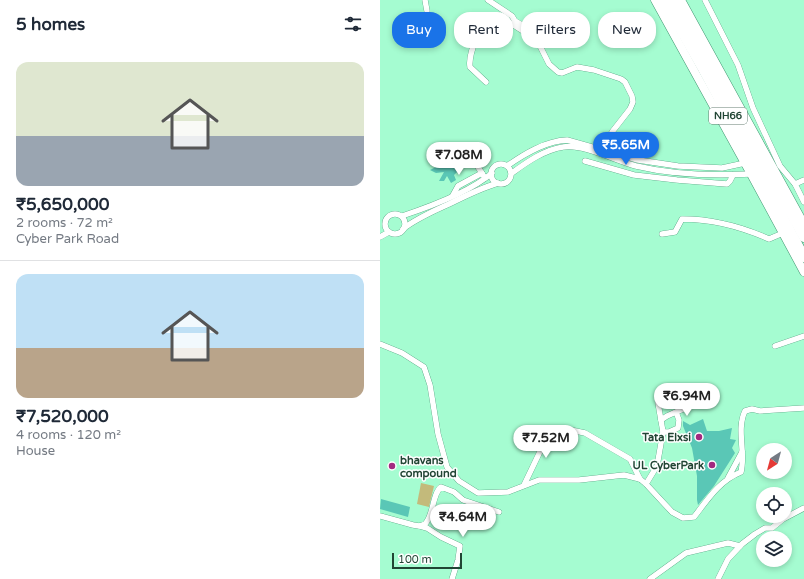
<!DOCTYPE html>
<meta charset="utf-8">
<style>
:root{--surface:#fff;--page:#f2f2f3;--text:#1f2937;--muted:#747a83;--line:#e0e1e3;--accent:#1a73e8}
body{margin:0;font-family:"Varela Round",sans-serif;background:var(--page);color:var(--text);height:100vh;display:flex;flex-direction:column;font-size:15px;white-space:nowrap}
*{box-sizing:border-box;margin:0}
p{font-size:13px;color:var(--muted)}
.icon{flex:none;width:22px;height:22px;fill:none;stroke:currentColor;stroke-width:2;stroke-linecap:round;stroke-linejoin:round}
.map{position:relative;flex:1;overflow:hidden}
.sheet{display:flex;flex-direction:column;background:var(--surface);width:380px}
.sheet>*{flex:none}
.hud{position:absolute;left:12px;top:12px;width:352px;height:36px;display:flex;gap:8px}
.needle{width:26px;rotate:216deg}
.buttons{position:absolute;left:376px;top:443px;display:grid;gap:8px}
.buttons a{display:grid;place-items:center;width:36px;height:36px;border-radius:50%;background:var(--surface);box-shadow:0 2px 6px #0003;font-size:20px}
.scale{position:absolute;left:12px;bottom:10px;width:70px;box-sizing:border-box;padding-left:4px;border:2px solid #214534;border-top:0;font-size:11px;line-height:14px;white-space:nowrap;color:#214534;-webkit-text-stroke:3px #fff;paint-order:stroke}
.price{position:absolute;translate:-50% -34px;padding:0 9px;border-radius:14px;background:#fff;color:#222;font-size:13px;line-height:26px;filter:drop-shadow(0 1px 2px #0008)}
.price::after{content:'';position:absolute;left:50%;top:24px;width:12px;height:9px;margin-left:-6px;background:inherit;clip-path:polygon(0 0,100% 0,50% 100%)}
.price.current{background:var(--accent);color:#fff}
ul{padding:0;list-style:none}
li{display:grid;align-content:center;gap:8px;height:212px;padding:0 16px}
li+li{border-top:1px solid var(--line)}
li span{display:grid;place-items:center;height:124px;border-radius:12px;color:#555}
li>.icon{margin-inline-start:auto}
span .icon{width:72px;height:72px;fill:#fffc;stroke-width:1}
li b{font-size:17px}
h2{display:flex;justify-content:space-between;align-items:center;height:48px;padding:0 16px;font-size:17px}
.pill{padding:0 14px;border-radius:16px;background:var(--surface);box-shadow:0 2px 6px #0003;font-size:14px;line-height:36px}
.pill.current{background:var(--accent);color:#fff}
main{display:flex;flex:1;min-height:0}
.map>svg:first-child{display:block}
</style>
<main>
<section class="sheet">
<h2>5 homes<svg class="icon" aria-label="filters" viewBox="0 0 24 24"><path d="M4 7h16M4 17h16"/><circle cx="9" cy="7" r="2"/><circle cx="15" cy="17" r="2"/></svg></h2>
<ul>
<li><span style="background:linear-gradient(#dfe7d0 60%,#9aa5b1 0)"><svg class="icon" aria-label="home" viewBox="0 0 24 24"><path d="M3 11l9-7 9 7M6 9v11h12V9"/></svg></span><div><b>₹5,650,000</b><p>2 rooms · 72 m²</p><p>Cyber Park Road</p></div></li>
<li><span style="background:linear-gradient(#bfe0f5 60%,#b9a48a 0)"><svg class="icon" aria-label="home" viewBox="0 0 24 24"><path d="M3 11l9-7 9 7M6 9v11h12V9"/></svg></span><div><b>₹7,520,000</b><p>4 rooms · 120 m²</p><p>House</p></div></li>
</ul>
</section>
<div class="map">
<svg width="424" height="579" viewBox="0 0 424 579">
<rect width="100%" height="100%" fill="#a5fcd1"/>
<path fill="#c3ba7b" d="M41,483L54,486L49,507L37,504Z"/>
<g fill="#5ac7b6">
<path d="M74,158L81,163V168L74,175L76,180L71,183L67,176L64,181H59L64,172L56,173L50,170Z"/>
<path d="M323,419L327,431H339L352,428L350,439L356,440L352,448L355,453L334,486L318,505L317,500V476L312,448L303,426V421L310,425Z"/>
<path d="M1,499L30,507L28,517L0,509Z"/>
</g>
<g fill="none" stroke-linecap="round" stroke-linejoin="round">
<defs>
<g id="street">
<path d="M45,0L47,11"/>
<path d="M108,0L132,16L135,21L175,44"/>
<path d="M325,0L358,65L373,108L400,166L415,184L424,202"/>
<path d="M106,82L90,67C88,53 102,17 118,15L157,40L169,64L178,72L182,73L197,67L214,70L241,79L245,82L252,96L253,102L250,109L232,132L224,150"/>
<path d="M205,161L254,175L297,180L347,184L350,181L353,175"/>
<path d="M54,162C89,147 85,147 105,178"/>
<circle cx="121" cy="174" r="10"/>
<path d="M127,166C144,154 165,141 187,140L258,160L298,166L342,168L365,163"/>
<path d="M132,173C147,162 164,150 183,147C201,143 237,161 256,166C294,175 333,176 371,174"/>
<path d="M415,184L424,180"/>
<path d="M73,195L78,186L102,173"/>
<circle cx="15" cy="224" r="10"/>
<path d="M22,216C49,207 90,192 112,173"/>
<path d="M23,229C37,218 54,211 69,204C85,196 101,188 118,183"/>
<path d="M282,234L295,232L302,219C332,219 362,227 389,239L403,233"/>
<path d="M0,237L9,232"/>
<path d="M0,344L22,353L44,367L50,385L58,434L67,467L79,481L98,493L128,492L159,480H199L244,475L260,479L266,484"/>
<path d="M395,346L424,336"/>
<path d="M296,412L309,407L306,400L291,389L280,393L278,403L283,432L277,466L266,484L292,512L303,518L314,517C328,499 339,481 361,472C366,452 356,430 365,411L372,409L380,411L424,408"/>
<path d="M281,420L287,416L296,412L299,420L298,428L289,432H283"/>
<path d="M348,478L362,452"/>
<path d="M144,485L167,437L186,429L205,433L250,459L260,479"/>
<path d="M0,516L33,525L39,526L45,524C54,515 52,494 61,487L74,492L83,500L119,512"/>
<path d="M40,526L47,528L61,537L80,546L78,560L72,579"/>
<path d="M270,579L306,553L348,543L360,546"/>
<path d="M338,579L348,559L362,544L375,534L385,528H392L403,519L424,508"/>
</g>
<g id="secondary">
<path d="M275,0L371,174L424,272"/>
<path d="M301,0L424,224"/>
</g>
<g id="highway">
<path d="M284,0L322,67L424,257"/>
<path d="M294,0L424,237"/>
</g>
</defs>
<use href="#street" stroke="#3e956f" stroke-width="6"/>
<use href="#secondary" stroke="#3e956f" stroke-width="9"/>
<use href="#highway" stroke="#3e956f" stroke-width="11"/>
<use href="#street" stroke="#fff" stroke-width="5.5"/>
<use href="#secondary" stroke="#fff" stroke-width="8"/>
<use href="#highway" stroke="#fff" stroke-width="10"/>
</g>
<g fill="#a22980" stroke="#fff" stroke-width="1.5">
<circle cx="319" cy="437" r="4"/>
<circle cx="332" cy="465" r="4"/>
<circle cx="12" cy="466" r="4"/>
</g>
<g text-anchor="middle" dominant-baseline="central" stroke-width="3" stroke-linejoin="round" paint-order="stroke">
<rect fill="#fff" stroke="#647d71" stroke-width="1" x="329" y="108" width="38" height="16" rx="3"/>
<g font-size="10" font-weight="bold" fill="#214534">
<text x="348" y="116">NH66</text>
</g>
<g font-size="11" font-weight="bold" fill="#214534" stroke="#fff" text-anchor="end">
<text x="311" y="437">Tata Elxsi</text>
<text x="20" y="460" text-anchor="start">bhavans<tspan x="20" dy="13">compound</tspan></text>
<text x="324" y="465">UL CyberPark</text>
</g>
</g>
</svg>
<div class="buttons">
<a><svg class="needle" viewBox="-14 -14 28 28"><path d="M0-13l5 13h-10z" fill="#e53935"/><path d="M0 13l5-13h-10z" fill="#747a83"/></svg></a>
<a><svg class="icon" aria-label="locate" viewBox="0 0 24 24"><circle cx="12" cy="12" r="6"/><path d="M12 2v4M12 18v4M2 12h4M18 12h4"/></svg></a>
<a><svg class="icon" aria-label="layers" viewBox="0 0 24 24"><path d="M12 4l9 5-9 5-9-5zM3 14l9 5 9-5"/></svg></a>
</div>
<div class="scale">100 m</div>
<b class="price current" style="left:246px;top:166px">₹5.65M</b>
<b class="price" style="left:79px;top:176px">₹7.08M</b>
<b class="price" style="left:307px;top:417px">₹6.94M</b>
<b class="price" style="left:166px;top:459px">₹7.52M</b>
<b class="price" style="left:83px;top:538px">₹4.64M</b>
<div class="hud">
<a class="pill current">Buy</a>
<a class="pill">Rent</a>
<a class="pill">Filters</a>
<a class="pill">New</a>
</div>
</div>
</main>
